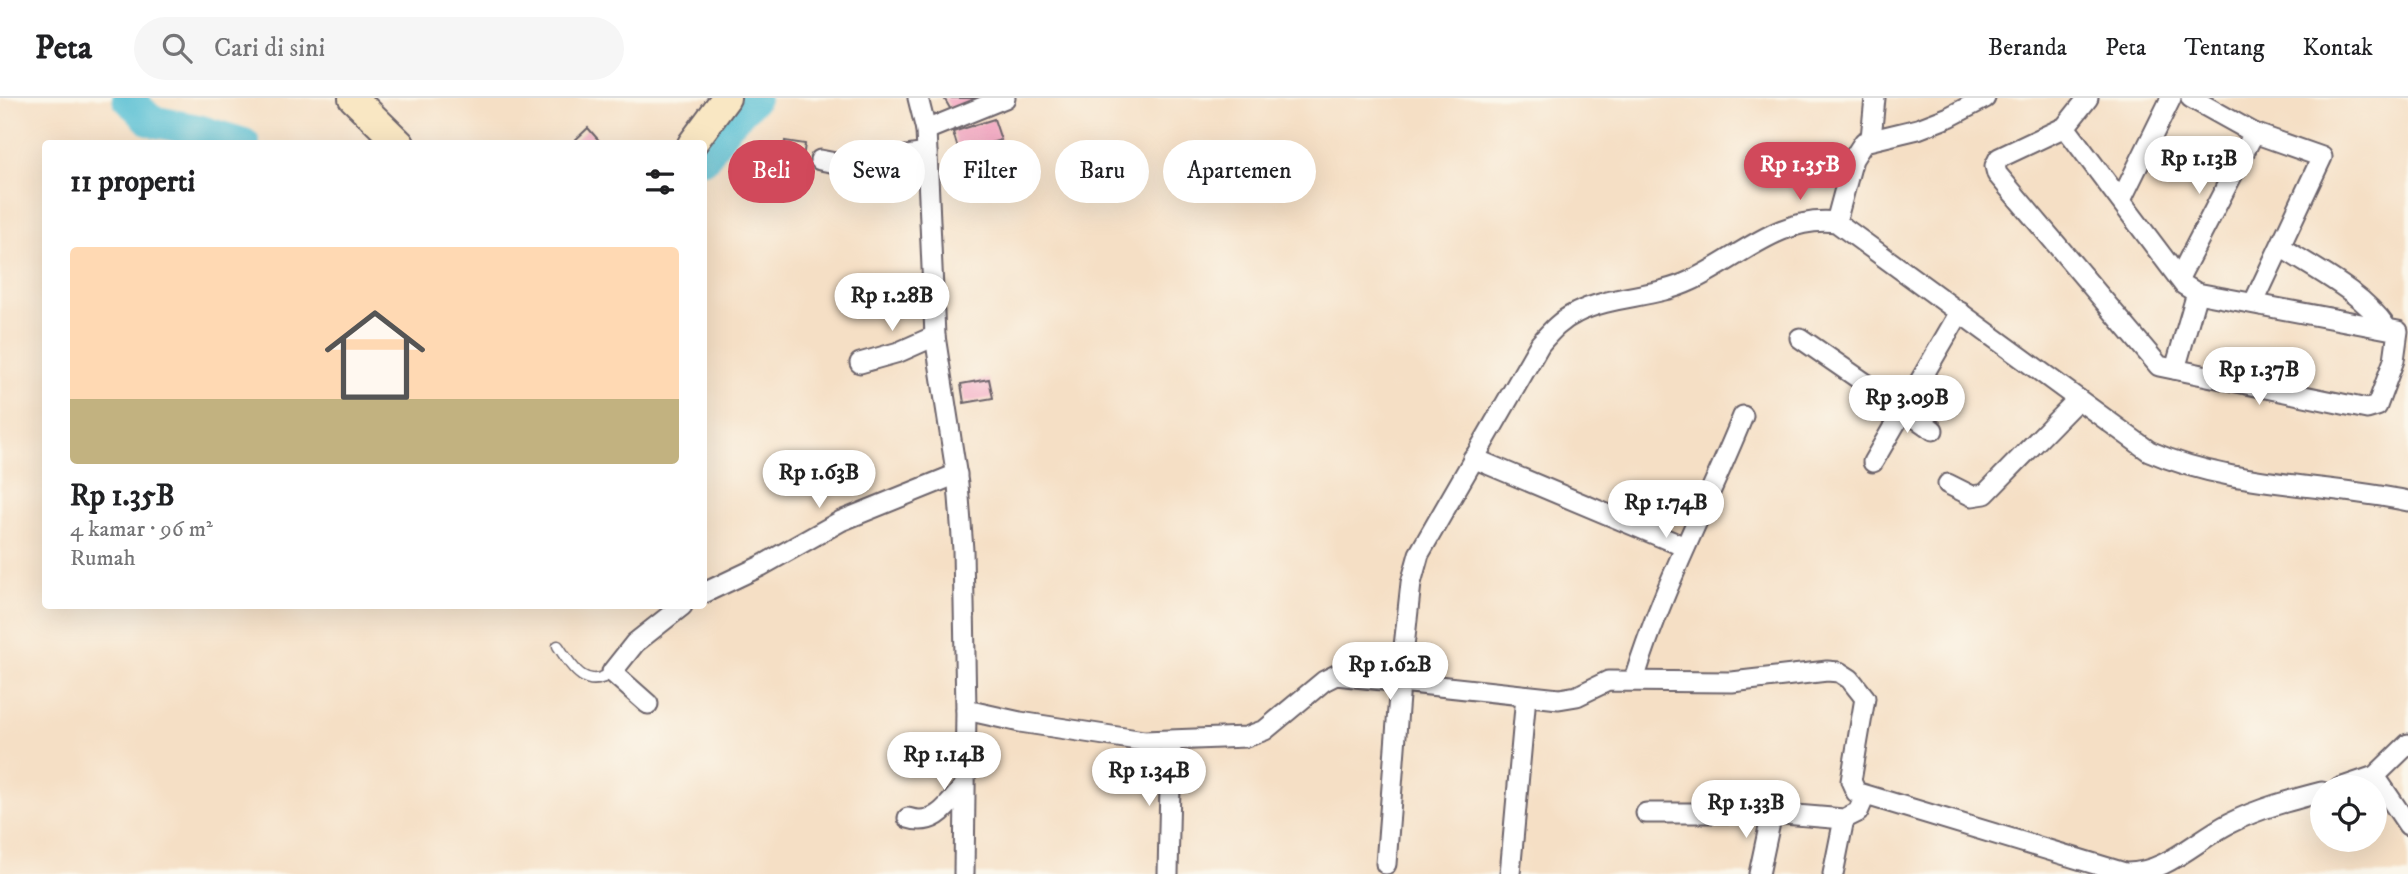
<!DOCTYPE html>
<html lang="id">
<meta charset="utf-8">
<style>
:root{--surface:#fff;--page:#f6f6f6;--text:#202124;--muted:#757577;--line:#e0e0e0;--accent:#d1495b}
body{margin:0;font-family:"IM FELL DW Pica",serif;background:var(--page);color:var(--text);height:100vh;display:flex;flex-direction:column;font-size:26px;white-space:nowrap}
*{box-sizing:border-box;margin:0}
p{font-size:23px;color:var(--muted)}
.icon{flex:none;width:38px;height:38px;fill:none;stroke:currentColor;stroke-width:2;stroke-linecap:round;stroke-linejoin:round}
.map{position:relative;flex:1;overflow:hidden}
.panel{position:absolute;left:42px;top:42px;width:665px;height:469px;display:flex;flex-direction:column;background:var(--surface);border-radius:7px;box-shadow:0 7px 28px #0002}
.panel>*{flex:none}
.guide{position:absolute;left:728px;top:42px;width:665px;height:63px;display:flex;gap:14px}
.tools{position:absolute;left:2310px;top:677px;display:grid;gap:14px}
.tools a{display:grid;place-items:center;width:77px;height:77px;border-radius:50%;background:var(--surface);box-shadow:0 7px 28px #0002;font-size:35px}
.price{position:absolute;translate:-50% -60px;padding:0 16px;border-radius:24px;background:#fff;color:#222;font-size:23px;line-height:46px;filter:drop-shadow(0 2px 4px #0008)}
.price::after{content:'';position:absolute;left:50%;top:42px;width:21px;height:16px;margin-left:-10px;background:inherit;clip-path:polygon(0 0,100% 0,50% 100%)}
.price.current{background:var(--accent);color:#fff}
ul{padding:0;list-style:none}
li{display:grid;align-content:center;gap:14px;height:371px;padding:0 28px}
li span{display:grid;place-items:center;height:217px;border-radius:7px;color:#555}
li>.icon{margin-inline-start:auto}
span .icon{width:126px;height:126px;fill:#fffc;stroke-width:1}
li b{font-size:30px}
h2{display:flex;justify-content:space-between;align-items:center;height:84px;padding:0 28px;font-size:30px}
.tag{padding:0 24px;border-radius:32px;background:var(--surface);box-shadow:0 7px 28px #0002;font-size:24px;line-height:63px}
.tag.current{background:var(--accent);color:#fff}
header{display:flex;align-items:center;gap:42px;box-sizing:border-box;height:98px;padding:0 35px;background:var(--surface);border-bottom:2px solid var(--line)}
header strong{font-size:33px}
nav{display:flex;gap:38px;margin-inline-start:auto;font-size:24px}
.search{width:490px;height:63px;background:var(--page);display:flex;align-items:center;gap:18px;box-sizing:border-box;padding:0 24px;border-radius:38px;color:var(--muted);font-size:26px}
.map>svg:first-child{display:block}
</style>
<header>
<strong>Peta</strong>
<div class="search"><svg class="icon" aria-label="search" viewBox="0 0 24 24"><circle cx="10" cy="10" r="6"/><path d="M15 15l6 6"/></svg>Cari di sini</div>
<nav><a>Beranda</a><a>Peta</a><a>Tentang</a><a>Kontak</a></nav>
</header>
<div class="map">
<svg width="2408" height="776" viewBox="0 0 2408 776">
<rect width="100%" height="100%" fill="#fbf7ec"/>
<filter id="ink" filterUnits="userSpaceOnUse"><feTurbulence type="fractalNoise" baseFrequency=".0143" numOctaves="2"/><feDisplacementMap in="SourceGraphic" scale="14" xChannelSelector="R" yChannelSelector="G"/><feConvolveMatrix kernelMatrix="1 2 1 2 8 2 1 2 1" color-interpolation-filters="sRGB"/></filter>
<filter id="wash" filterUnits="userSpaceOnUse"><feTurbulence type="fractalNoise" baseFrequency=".00686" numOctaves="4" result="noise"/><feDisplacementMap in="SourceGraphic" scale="28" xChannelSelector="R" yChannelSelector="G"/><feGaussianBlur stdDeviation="1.57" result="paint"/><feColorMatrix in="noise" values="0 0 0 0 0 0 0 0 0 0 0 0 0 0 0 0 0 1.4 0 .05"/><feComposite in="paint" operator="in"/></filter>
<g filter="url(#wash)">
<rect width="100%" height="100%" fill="#f5dfc5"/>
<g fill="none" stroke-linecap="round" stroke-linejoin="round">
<g stroke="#58c0d4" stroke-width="32">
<path d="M128,0L151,23L198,32L244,46"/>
<path d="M704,60L727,27L754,0"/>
</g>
</g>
<g id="blocks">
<g fill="#f3a2bf">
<path d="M944,0H991L955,19Z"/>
<path d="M994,21L1001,42L959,54L953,34Z"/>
<path d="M588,30L602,46H571Z"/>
<path d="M785,43L805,46L801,75L780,72Z"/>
<path d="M989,281L993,300L964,305L961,286Z"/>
</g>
</g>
</g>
<g filter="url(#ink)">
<use href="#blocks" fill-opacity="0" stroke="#6c646b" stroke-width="2"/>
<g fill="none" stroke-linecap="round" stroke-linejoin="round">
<defs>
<path id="lane" d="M558,548C572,569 586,594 612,574"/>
<g id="street">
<path d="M918,0L926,32L935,238L958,386L963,452L966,612L1020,624L1144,643L1246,639L1265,632L1324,583L1336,577L1559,601L1577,598L1608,583L1732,584L1827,573L1839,574L1850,581L1865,600L1851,683L1856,694L2125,775C2165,776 2196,742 2230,725C2260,710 2291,702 2322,694"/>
<path d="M2191,0L2254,35L2322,59L2254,204"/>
<path d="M2065,29L2184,187L2197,195L2398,233L2394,262L2377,308L2367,311L2159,268L1997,76L1995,68L1999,60L2065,29L2088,0"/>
<path d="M926,32L1005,0"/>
<path d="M1871,40L1875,0"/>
<path d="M820,62L846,67L927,55"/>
<path d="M2121,102L2171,0"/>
<path d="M1836,124L1853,61L1864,44L1918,31L1949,19L1985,0"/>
<path d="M2281,149C2316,172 2362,194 2386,229"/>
<path d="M2179,180L2254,35"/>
<path d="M1800,240L1933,332"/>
<path d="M860,265L899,254L935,238"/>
<path d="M2175,271L2197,195"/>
<path d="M1473,360L1685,449"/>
<path d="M1873,364L1960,214"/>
<path d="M1948,386L1972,398L1985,396L2078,301"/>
<path d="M704,495L761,468L841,423L957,376"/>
<path d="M1634,582C1662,490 1707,407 1743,318"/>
<path d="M648,606L612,574L635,545L682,508"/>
<path d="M2375,678L2408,727"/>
<path d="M2340,690L2375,678L2408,646"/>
<path d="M1646,715H1772L1844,721L1858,714L1865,698"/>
<path d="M908,720C936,729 948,707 964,688"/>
<path d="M1386,766L1400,585L1411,485L1419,456L1540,246C1551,233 1561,222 1576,215C1612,197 1654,200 1690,183C1738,161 1780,117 1836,124L2149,353C2231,389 2321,385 2408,403"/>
<path d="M964,776L966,612"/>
<path d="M1168,776L1171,644"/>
<path d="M1510,776L1526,598"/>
<path d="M1759,776L1772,715"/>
<path d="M1833,776L1844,721"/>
</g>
<g id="secondary">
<path d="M353,0L400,46"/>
<path d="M692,46L726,0"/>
</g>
</defs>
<use href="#lane" stroke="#6c646b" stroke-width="13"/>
<use href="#street" stroke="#6c646b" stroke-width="23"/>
<use href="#secondary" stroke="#6c646b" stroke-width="32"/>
<use href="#lane" stroke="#fff" stroke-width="10"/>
<use href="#street" stroke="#fff" stroke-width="19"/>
<use href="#secondary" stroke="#f9e7c3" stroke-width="28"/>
</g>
</g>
</svg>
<div class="tools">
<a><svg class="icon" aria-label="locate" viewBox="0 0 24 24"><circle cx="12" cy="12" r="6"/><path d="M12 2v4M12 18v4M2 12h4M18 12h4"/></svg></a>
</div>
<b class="price" style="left:2199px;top:98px">Rp 1.13B</b>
<b class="price current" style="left:1800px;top:104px">Rp 1.35B</b>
<b class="price" style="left:892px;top:235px">Rp 1.28B</b>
<b class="price" style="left:2259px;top:309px">Rp 1.37B</b>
<b class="price" style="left:1907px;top:337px">Rp 3.09B</b>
<b class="price" style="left:819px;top:412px">Rp 1.63B</b>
<b class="price" style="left:1666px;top:442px">Rp 1.74B</b>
<b class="price" style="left:1390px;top:604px">Rp 1.62B</b>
<b class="price" style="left:944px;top:694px">Rp 1.14B</b>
<b class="price" style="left:1149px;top:710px">Rp 1.34B</b>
<b class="price" style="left:1746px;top:742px">Rp 1.33B</b>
<div class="guide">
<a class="tag current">Beli</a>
<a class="tag">Sewa</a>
<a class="tag">Filter</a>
<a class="tag">Baru</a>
<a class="tag">Apartemen</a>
</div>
<section class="panel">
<h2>11 properti<svg class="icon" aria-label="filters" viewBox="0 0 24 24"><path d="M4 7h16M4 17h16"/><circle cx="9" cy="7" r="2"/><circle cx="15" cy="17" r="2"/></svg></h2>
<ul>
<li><span style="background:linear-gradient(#ffd9b3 70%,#c2b280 0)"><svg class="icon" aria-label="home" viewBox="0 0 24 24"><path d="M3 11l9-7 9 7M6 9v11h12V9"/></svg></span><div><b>Rp 1.35B</b><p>4 kamar · 96 m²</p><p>Rumah</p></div></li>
</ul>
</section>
</div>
